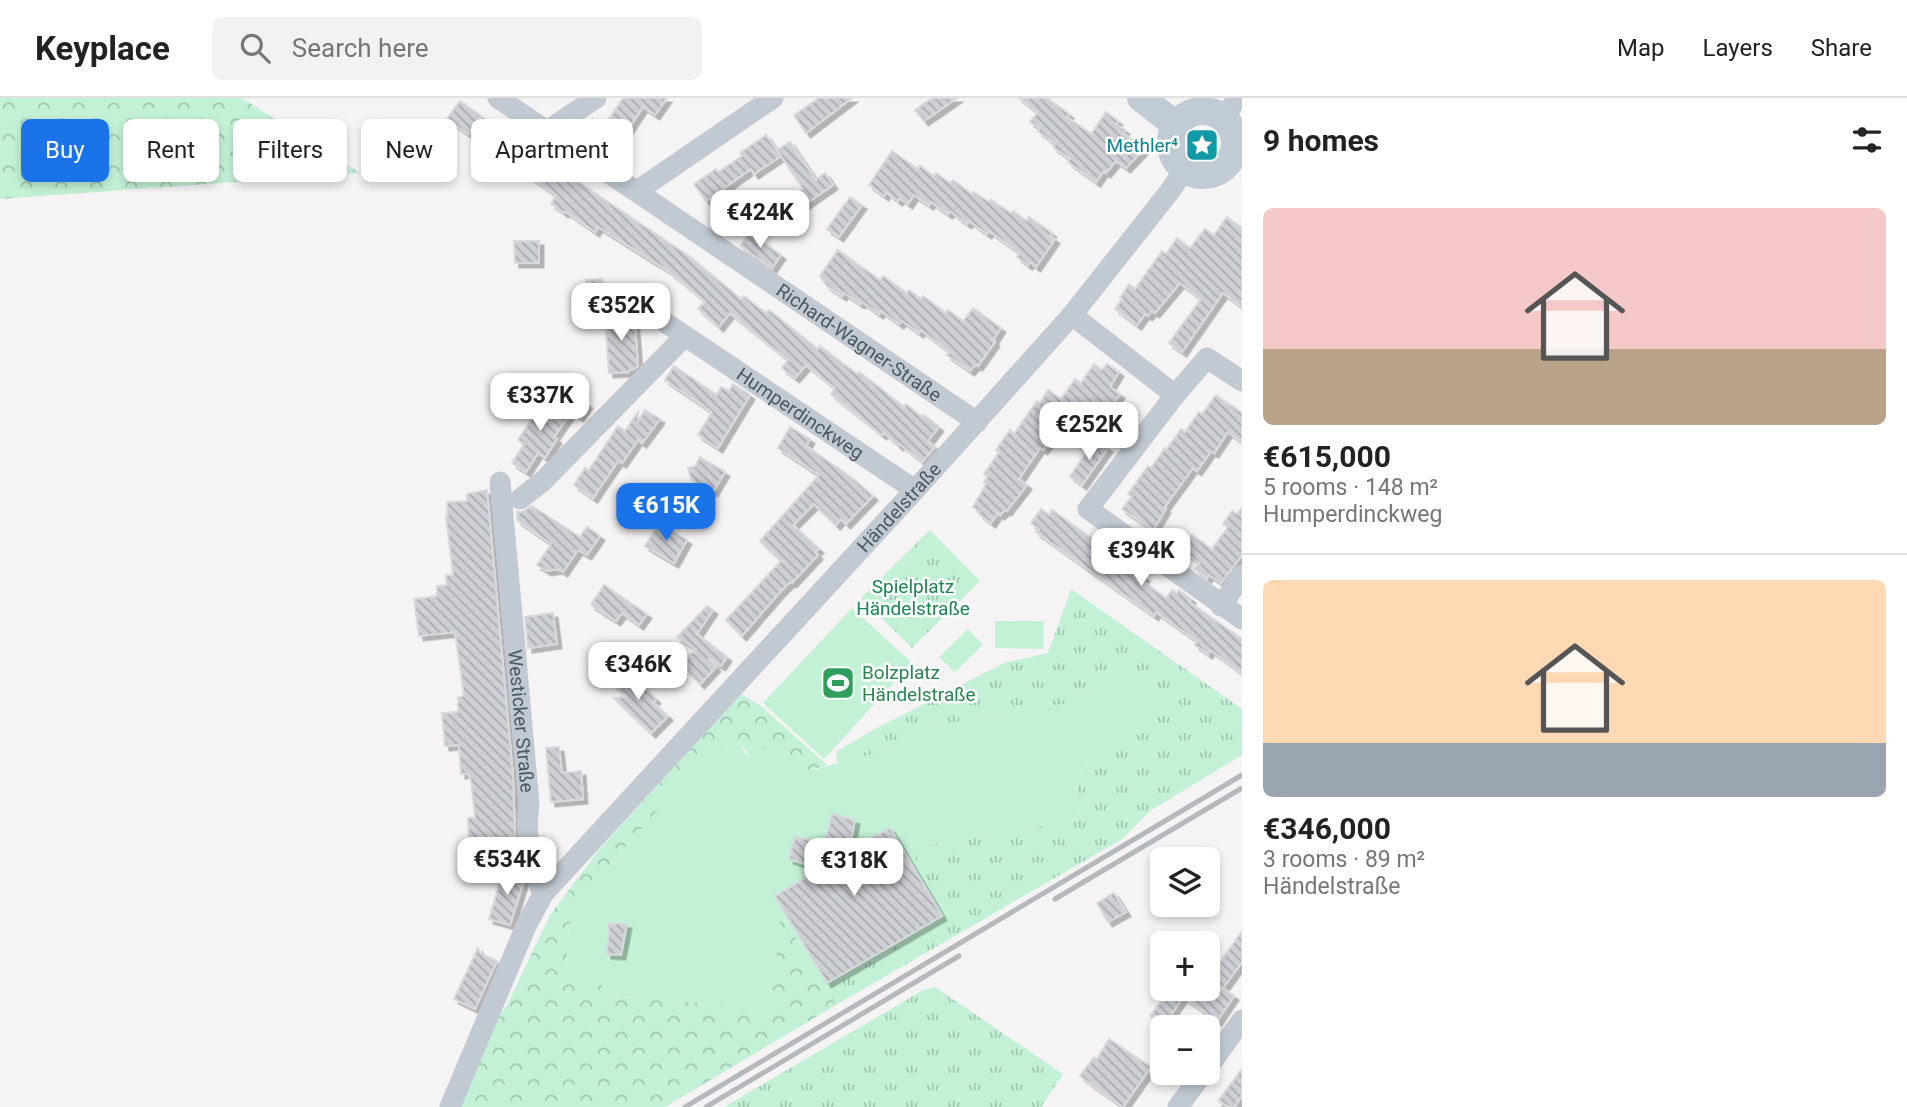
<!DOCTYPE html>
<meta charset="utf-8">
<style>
:root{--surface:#fff;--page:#f2f2f2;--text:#222;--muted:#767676;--line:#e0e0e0;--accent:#1a73e8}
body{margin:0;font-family:Roboto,sans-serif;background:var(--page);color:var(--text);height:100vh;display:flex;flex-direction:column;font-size:26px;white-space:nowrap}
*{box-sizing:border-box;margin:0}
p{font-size:23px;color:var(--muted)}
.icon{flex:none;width:38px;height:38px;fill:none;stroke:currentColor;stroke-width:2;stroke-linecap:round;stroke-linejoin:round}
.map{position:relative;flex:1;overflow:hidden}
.details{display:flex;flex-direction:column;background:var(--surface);width:665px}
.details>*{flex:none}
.top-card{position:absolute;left:21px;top:21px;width:665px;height:63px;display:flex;gap:14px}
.buttons{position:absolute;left:1150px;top:749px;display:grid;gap:14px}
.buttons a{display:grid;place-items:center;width:70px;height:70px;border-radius:10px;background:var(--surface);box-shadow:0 4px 10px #0003;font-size:35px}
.price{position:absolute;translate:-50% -60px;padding:0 16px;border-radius:14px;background:#fff;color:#222;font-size:23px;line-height:46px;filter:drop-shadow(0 2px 4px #0008)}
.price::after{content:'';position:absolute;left:50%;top:42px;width:21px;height:16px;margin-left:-10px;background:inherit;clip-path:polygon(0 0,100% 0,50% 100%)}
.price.active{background:var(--accent);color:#fff}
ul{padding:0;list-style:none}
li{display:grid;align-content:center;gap:14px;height:371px;padding:0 21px}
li+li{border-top:2px solid var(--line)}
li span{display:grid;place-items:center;height:217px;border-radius:10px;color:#555}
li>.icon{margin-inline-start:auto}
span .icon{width:126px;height:126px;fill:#fffc;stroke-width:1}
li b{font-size:30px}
h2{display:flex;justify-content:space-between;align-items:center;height:84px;padding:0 21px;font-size:30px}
.chip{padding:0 24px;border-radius:10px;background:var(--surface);box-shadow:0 4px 10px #0003;font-size:24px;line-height:63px}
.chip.active{background:var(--accent);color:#fff}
header{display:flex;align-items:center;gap:42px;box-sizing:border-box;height:98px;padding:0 35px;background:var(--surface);border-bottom:2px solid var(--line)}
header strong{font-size:33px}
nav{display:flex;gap:38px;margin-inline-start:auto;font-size:24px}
.search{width:490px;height:63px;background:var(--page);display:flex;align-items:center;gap:18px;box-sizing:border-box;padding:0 24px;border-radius:10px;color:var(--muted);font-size:26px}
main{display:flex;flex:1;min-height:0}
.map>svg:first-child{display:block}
</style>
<header>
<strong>Keyplace</strong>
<div class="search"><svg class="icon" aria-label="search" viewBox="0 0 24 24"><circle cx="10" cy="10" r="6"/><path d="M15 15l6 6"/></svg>Search here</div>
<nav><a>Map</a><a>Layers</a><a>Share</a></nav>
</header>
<main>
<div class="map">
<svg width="1242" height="1009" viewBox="0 0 1242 1009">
<defs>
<pattern id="grass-tufts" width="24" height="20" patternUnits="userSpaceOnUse" patternTransform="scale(1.75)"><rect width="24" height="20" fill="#c3f1d5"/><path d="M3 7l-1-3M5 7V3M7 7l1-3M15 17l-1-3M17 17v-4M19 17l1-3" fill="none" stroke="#a0c6b0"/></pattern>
<pattern id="forest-crowns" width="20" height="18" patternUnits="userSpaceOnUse" patternTransform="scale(1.75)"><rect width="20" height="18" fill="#c3f1d5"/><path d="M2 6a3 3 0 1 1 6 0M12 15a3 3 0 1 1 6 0" fill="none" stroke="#a0c6b0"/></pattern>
<pattern id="building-back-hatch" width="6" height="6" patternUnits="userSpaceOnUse" patternTransform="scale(1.75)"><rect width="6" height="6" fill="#cdcfd5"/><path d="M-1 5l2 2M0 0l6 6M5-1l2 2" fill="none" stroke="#a8abb0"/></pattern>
<filter id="shadow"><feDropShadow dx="4.5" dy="4.5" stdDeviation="0" flood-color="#0004"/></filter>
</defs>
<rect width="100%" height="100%" fill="#f5f3f3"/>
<g fill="url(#grass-tufts)">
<path d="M930,432L980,483L912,550L861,500Z"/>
<path d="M1071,491L1242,611V657L1150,713L1122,741L836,907L826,890L947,818L908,750L1078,722L1076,684L1088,664L1117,648L1091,592L1064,606L913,631L892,651L838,665L836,654L875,631L1004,565L1048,555Z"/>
<path d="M935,889L1063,976L1041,1009H724L923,892Z"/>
</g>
<g fill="url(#forest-crowns)">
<path d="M0,0H242L360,75L0,101Z"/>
<path d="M741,596L761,608L827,667L802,675L758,649L751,658L735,641L676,692L615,761L571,817L565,875L602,881V896L767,912L771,908L780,812L836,907L665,1009H458L491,932L509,903L550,817L598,753Z"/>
</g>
<g fill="#c3f1d5">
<path d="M852,510L912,565L824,661L763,605Z"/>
<path d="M995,523H1044L1043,551L995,550Z"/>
<path d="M968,531L983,547L955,574L939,559Z"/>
<path d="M1115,581L1145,586L1152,601L1146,627L1117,648L1088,664L1076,684L1078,722L909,750L947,818L826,890L781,813L771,908L767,912L602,896V881L565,876L571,817L615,761L676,692L736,640L744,654L750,658L758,648L802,675L892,651L913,631L1063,606Z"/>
</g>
<g fill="url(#building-back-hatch)" stroke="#d7d9de" stroke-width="2" filter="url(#shadow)">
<path d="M623,0H667L655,17L643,9L613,54L583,34L593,21L604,28Z"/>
<path d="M819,0H852L806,35L794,17Z"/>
<path d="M932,0H957L924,23L915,12Z"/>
<path d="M1019,0H1047L1069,16L1067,19L1091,36L1106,14L1118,23L1116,26L1125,32L1123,35L1144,51L1126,70L1116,63L1106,75L1104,73L1096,84L1068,64L1070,61L1053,49L1055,46L1038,33L1040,30L1030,24L1038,14Z"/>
<path d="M460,3L481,18L479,20L536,56L534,59L558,75L560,72L689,158L741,201L744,198L766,215L769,212L818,251L820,248L857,276L859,274L875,286L904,309L906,306L922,319L924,317L939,329L928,343L935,349L922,364L900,346L899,348L884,335L882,337L831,296L835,290L806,267L795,280L782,270L788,262L730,215L719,229L698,211L705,203L667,172L598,129L595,134L565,113L564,115L551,106L556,97L514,68L511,72L499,64L503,55L471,32L468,36L447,21Z"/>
<path d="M766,37L781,58L754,76L751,71L706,103L694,86L716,71L718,74L742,58L740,55Z"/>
<path d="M790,44L816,82L825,75L833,87L788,118L781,106L803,91L777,52Z"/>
<path d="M892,53L918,71L920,68L934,78L936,75L950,85L953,82L972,96L974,94L989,104L991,102L1011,115L1013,113L1027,123L1029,119L1052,135L1050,138L1055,141L1036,169L1030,164L1028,167L1017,159L1020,155L989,133L987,136L969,123L967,126L950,113L948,116L931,104L929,107L914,97L908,106L900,100L898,103L886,94L884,98L869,87Z"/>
<path d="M850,99L862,107L839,139L827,131Z"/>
<path d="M1227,119L1242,130V209L1223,195L1182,254L1169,245L1201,201L1180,185L1155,215L1152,213L1148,218L1145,216L1137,227L1115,211L1122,201L1120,200L1129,186L1135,191L1162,153L1166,156L1177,140L1190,150L1205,131L1214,137Z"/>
<path d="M749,135L781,157L772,170L740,148Z"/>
<path d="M514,143H539V165H515Z"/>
<path d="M838,152L880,182L883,178L907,195L909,192L921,201L923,198L946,215L948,212L963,223L973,210L1001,230L993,242L995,244L978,268L975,267L970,273L947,257L950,254L921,232L919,235L902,223L899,226L881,213L879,216L862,204L860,206L844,195L842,198L827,188L820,178Z"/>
<path d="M602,181L604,198L587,199L586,182Z"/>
<path d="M634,215L638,268L634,271L629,272V274L609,275L605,218Z"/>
<path d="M1094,266L1102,272L1107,266L1119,274L1110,289L1120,296L1110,310L1107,307L1095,325L1078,313L1071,322L1068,320L1043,352L1040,350L1019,381L1027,387L1007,413L1005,412L1000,417L998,415L991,425L979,416L980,414L973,409L986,386L984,384L988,378L984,376L999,354L996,352L1010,332L1014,336L1037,303L1040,305L1048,292L1061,301L1075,281L1081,285Z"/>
<path d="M674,268L717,297L721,289L729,293L733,286L750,297L718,350L698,337L712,314L665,282Z"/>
<path d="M572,296L588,306L579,319L563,309Z"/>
<path d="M1216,297L1242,315V344L1228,334L1214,355L1211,353L1197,373L1193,370L1164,410L1166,411L1153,432L1122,411L1132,398L1128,396L1148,368L1151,370L1165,350L1167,351L1181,331L1185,334L1199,314L1202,316Z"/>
<path d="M541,299L569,317L554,339L557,341L545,360L538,355L526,374L512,365L524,346L518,342L533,319L530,317Z"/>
<path d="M645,312L660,321L642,345L638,342L622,365L618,363L593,400L574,387L585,370L589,372L618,328L625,333L638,314V323Z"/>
<path d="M790,329L810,341L806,348L855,382L873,398L846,426L841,421L836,427L814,406L793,427L819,451L815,454L818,457L792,485L790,484L780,494L742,538L726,522L781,463L760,443L819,377L778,350Z"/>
<path d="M1096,341L1108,350L1082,387L1070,378Z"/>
<path d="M700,359L725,374L713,394L691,381L688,370L695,368Z"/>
<path d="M487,392L513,679L515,739L469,744L468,720L475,719L471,683L468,675L461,676L459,647L445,648L442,615L458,614V599L464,598L455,534L419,538L414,501L437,498V488L447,487L446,477H453L446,418H448L447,404L467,403V396Z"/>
<path d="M532,408L580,439L587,429L600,438L587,457L578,452L563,474L558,471L547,473L537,467L551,446L517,422V414H522Z"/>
<path d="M1242,409V457L1221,485L1209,477L1207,480L1195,471L1200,465L1181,452L1192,437L1212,451L1228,429L1223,426L1232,413L1237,416Z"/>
<path d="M1041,411L1049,417L1052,412L1072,426L1145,479L1142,483L1166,500L1172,492L1177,495L1179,492L1191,501L1189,504L1242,541V575L1210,552L1208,556L1195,547L1197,543L1170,524L1156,514L1154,518L1036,434L1039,431L1031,425Z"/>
<path d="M659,425L687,442L674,465L645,448Z"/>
<path d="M604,487L647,516L639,527L622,515L616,523L591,507Z"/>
<path d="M707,508L713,512L697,536L727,559L721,568L708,560L716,569L700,586L681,567L696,551L677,539Z"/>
<path d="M553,515L557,546L528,550L525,519Z"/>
<path d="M618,572L634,587L637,583L656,601L653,604L668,618L651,635L614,600L626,599L608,582Z"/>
<path d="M559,649L562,675L581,673L583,701L551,704L546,650Z"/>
<path d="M832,716L855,722L849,752L890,730L942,818L827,885L775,798L820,771L789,761L795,739L825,745Z"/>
<path d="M504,770L522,775L524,782L510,827L489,821Z"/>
<path d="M1114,795L1126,814L1108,824L1097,805Z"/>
<path d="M609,825L627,826L621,857L607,856Z"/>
<path d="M1242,833V864L1223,890L1234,898L1217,923L1183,899L1164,927L1150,918L1170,891H1208V855L1220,864Z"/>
<path d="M478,850L480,855L497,863L475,911L454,901Z"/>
<path d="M1109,941L1151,969L1123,1009L1080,978L1094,959L1097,961Z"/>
<path d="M1242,971V998L1234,1009H1229L1218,1003Z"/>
</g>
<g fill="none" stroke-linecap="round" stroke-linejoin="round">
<g stroke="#c1cad2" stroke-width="21">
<path id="s1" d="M498,0L977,324"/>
<path d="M1224,21L1237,0"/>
<path d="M547,33L596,0"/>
<path d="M637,93L773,0"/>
<path d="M652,215L685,238"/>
<path d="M1072,217L1175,297L1088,411L1242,521"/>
<path d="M1175,297L1207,260L1242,283"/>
<path id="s2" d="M500,384L529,706C524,738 531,767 543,796"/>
<path id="s3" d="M520,401L543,383L685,238L915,392"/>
<path d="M1221,508L1242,477"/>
<path d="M1208,969L1242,922"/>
<path id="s4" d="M450,1009L526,828L543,796L915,392L1072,217L1170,93L1185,71"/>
<path d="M1178,1009L1203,975"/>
</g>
<g stroke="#c1cbd6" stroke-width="28">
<path d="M1141,0L1176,27"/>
<circle cx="1203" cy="45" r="32"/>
</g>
<g stroke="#b5b8bd" stroke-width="5">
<path d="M1055,801L1242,690"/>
<path d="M685,1009L1242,677"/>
<path d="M706,1009L959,858"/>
</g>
</g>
<defs>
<symbol id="sight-square" viewBox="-11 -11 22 22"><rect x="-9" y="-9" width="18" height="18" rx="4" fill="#0f9aa8" stroke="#fff"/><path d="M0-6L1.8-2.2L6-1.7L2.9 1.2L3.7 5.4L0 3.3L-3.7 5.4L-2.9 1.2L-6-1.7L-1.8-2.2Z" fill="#fff"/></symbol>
<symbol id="stadium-square" viewBox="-11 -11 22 22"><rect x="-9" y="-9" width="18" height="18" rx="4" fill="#2e9e5b" stroke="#fff"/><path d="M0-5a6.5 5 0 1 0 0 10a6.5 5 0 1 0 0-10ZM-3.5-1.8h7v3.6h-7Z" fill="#fff"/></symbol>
</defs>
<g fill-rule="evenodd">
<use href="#sight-square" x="1183" y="28" width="38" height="38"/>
<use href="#stadium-square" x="819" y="566" width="38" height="38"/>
</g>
<g text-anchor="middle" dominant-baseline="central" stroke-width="5" stroke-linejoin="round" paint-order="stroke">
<g font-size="19" fill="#0d838f" stroke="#fff" text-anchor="end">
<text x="1178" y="47">Methler⁴</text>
</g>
<g font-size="19" fill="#4a5661" stroke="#fff">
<text stroke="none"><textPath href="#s1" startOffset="436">Richard-Wagner-Straße</textPath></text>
<text stroke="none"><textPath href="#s3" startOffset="371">Humperdinckweg</textPath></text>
<text stroke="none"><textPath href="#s4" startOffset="758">Händelstraße</textPath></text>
<text stroke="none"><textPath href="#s2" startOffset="240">Westicker Straße</textPath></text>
</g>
<g font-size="19" fill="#17864f" stroke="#fff">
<text x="913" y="488">Spielplatz<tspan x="913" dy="22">Händelstraße</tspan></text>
</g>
<g font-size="19" fill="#27864d" stroke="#fff" text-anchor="start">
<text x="862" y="574">Bolzplatz<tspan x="862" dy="22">Händelstraße</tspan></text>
</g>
</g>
</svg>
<div class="buttons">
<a><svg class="icon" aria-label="layers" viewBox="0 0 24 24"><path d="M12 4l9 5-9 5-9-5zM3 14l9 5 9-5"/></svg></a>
<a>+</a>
<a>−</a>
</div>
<b class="price" style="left:760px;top:152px">€424K</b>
<b class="price" style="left:621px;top:245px">€352K</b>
<b class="price" style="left:540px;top:335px">€337K</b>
<b class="price" style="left:1089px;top:364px">€252K</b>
<b class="price active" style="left:666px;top:445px">€615K</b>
<b class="price" style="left:1141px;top:490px">€394K</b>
<b class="price" style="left:638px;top:604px">€346K</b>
<b class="price" style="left:507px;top:799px">€534K</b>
<b class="price" style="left:854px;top:800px">€318K</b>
<div class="top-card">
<a class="chip active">Buy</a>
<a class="chip">Rent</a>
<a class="chip">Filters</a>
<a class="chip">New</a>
<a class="chip">Apartment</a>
</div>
</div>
<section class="details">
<h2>9 homes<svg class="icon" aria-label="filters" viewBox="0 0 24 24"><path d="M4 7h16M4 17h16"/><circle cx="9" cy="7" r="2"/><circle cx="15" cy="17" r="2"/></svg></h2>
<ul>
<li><span style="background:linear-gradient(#f6c9c9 65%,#b9a48a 0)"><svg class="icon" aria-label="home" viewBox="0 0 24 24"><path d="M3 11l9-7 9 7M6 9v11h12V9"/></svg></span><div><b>€615,000</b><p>5 rooms · 148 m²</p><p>Humperdinckweg</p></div></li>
<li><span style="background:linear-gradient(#ffd9b3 75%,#9aa5b1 0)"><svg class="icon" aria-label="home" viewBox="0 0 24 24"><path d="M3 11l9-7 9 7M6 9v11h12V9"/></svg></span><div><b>€346,000</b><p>3 rooms · 89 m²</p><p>Händelstraße</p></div></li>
</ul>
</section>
</main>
